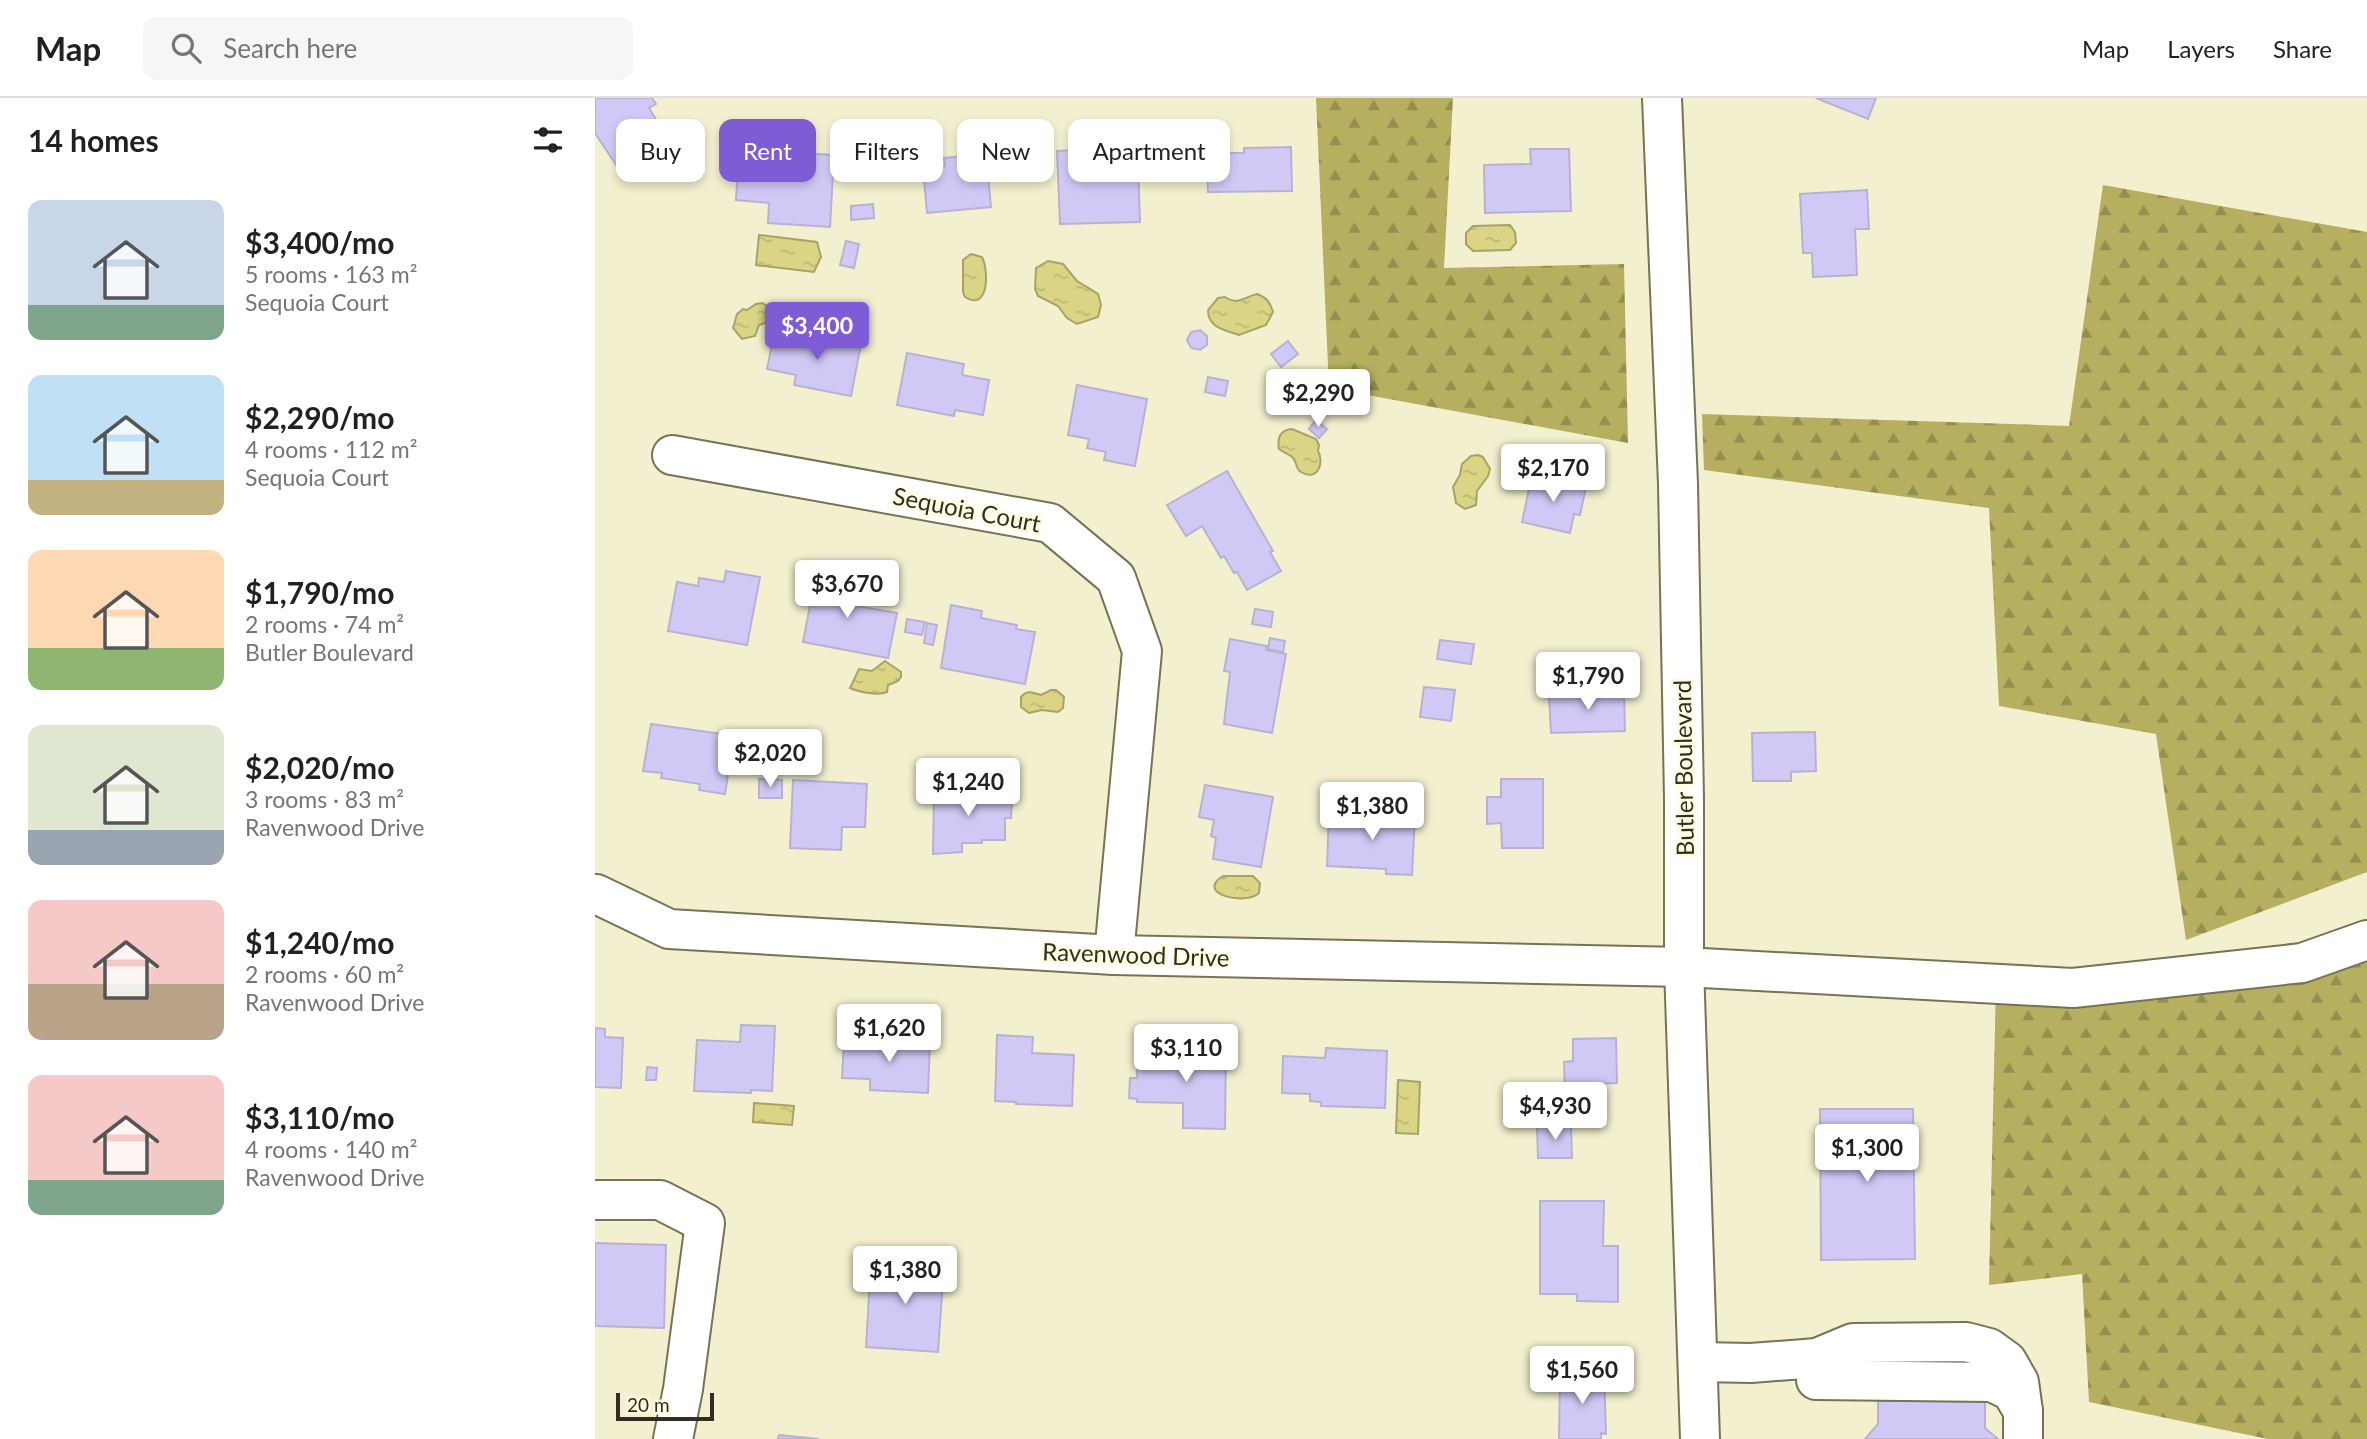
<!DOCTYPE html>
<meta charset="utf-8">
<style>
:root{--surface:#fff;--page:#f6f6f6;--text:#202124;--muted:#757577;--line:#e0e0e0;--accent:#7d5cd6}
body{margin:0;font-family:Lato,sans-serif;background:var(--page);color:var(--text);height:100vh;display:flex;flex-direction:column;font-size:26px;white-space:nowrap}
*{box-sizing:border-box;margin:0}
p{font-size:23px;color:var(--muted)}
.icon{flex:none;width:38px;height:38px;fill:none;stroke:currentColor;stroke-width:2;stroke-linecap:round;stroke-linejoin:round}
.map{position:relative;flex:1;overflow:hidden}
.drawer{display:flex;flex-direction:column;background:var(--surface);width:595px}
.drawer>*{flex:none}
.top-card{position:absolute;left:21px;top:21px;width:665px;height:63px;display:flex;gap:14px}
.scale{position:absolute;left:21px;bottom:18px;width:98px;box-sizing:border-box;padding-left:7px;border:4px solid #2f2e21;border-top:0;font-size:19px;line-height:24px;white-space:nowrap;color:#2f2e21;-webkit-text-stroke:5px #fffde1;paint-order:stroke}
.price{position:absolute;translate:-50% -60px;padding:0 16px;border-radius:7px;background:#fff;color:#222;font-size:23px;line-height:46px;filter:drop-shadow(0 2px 4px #0008)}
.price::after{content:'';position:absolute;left:50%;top:42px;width:21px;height:16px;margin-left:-10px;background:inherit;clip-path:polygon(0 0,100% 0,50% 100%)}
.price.on{background:var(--accent);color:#fff}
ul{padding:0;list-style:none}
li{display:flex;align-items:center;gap:21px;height:175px;padding:0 28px}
li span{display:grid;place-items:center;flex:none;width:196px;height:140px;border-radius:14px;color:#555}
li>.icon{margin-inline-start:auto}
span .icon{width:84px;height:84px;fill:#fffc;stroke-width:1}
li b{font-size:30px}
h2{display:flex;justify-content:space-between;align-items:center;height:84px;padding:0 28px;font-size:30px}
.tag{padding:0 24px;border-radius:14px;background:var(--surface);box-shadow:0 4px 10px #0003;font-size:24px;line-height:63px}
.tag.on{background:var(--accent);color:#fff}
header{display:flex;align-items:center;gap:42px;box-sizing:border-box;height:98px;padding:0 35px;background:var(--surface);border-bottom:2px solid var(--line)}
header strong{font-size:33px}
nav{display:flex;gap:38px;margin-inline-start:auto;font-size:24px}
.search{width:490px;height:63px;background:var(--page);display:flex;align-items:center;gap:18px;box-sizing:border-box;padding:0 24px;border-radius:14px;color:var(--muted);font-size:26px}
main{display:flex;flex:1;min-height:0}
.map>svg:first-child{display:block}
</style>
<header>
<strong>Map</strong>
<div class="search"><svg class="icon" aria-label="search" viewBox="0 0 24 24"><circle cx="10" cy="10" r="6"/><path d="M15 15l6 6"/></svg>Search here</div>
<nav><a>Map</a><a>Layers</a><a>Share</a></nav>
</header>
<main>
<section class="drawer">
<h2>14 homes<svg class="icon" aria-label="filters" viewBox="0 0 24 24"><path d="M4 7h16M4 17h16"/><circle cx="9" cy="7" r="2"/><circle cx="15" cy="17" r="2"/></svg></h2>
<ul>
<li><span style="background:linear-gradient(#c9d6e8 75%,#7fa58c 0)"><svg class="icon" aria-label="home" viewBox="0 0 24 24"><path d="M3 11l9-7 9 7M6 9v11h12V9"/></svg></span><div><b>$3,400/mo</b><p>5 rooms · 163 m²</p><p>Sequoia Court</p></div></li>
<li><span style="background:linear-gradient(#bfe0f5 75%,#c2b280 0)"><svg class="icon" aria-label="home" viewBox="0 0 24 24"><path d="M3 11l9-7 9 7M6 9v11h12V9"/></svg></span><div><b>$2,290/mo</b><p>4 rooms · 112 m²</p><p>Sequoia Court</p></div></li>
<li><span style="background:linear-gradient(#ffd9b3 70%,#8fb573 0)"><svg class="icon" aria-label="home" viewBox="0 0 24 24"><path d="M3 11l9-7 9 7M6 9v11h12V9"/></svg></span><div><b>$1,790/mo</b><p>2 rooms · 74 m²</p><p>Butler Boulevard</p></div></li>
<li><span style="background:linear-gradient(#dfe7d0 75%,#9aa5b1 0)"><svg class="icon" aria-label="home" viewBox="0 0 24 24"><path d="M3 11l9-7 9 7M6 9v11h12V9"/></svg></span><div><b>$2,020/mo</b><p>3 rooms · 83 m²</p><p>Ravenwood Drive</p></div></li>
<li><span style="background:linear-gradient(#f6c9c9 60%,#b9a48a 0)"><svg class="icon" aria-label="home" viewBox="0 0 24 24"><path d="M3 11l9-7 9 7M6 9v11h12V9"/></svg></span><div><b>$1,240/mo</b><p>2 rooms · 60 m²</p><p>Ravenwood Drive</p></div></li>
<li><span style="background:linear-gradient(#f6c9c9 75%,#7fa58c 0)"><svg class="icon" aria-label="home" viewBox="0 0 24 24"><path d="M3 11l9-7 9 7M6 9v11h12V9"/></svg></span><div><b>$3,110/mo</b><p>4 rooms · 140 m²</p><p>Ravenwood Drive</p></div></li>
</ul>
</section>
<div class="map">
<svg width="1772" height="1341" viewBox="0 0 1772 1341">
<defs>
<pattern id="forest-firs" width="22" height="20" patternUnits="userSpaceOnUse" patternTransform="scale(1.75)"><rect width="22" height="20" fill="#b5af5f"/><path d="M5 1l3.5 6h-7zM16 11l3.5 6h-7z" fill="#948f4e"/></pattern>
<pattern id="water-ripples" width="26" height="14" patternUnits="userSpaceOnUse" patternTransform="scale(1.75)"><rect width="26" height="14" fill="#dad584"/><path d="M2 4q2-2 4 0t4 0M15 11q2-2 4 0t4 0" fill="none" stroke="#bbb772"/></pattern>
</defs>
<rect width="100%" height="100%" fill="#f2f0ce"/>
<g fill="url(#forest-firs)">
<path d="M721,0H858L849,170L1029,166L1033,345L734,290Z"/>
<path d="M1508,87L1772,134V774L1591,842L1561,636L1404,608L1394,410L1109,372L1107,316L1474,328Z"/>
<path d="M1772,842V1341H1673L1494,1304L1487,1176L1394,1187L1401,885L1591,898Z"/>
</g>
<g fill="url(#water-ripples)" stroke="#a7a366" stroke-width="2">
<path d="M915,127L920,134L921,145L915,152L878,153L871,146V135L878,128Z"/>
<path d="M164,137L222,144L226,159L219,174L161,167Z"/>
<path d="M376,156L387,159C394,173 394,214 370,199L368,194V162Z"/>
<path d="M453,163L468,166L482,183L503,196L506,207L503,219L482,226L472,220L463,208L443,198L440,191L441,170Z"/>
<path d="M662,196C672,200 675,204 678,214L671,227L644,237C630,232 613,230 613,212L623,200L630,199C643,208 649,199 662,196Z"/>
<path d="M167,205C179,211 177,224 164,227L160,238L147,241L138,230L142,216L148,211L152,212L161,206Z"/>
<path d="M697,331L721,341L724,347L723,353C730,365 722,384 706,374C700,371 703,365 698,360C695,356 689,355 684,351C682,340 685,332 697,331Z"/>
<path d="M883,357L888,359L895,371L893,378L882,393L881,407L870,411L861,405L858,389L865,377L867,366L876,358Z"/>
<path d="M290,563L306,574V579L303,583L293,587L292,594C283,598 264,594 255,590L264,571L277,573Z"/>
<path d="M456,592H461L469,599L468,610L463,614L447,612L434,615L426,609V599C433,591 437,595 446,597Z"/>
<path d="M628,778H658L665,785L664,795C651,808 599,796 628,778Z"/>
<path d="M803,982L825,984L823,1036L801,1035Z"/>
<path d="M159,1005L199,1008L197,1027L158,1024Z"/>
</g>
<g fill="#d0c9f6" stroke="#b7b2d2" stroke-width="2">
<path d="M0,0H57L61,6L54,10L62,23L55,28L70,51L29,79L0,35Z"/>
<path d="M1221,0H1281L1273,21Z"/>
<path d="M542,38L545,124L465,126L462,53L498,51L499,59L509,58L508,39Z"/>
<path d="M696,49L697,93L613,94L612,55H649V50Z"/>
<path d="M935,51H974L976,113L890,115L889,67L936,66Z"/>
<path d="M144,52L239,57L235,129L173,125L174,105L141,102Z"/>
<path d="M391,56L396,109L332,115L328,70L350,68L349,60Z"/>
<path d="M1272,92L1274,131H1260L1262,177L1218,179L1217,155H1208L1205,96Z"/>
<path d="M278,106L279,120L256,122V108Z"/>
<path d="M251,143L264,146L259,170L245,167Z"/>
<path d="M605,232L612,238V247L605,252L596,250L592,242L596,234Z"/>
<path d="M208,235L266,246L256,298L199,287L201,277L172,271L179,236L207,241Z"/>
<path d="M693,243L703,256L686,269L676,256Z"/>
<path d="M312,255L369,266L367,277L394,282L388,317L360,312L359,318L302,307Z"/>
<path d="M613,279L633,283L630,298L610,294Z"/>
<path d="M482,287L552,301L540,368L509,362L511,354L492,350L494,341L473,337Z"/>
<path d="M721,322L732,331L724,340L714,331Z"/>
<path d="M632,373L678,453L675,454L686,473L652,492L642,474L639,475L629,458L626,460L607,428L591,438L572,407Z"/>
<path d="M937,377L991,389L985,417L979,416L975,435L927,424Z"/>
<path d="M131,473L165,479L152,547L73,533L82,484L103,488L104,480L129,484Z"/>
<path d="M221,477L261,484L256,507L302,515L293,560L208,544Z"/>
<path d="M356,507L387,513L386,520L422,527L421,531L440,534L430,586L346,570Z"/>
<path d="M660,511L678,514L676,529L657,526Z"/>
<path d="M312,521L330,524L327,537L310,534Z"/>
<path d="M332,525L342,527L338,547L329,545Z"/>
<path d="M675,540L690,543L688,554L673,551Z"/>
<path d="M635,541L672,548L671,552L691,556L677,635L629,626L635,574L629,573Z"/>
<path d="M845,542L879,546L876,566L842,561Z"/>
<path d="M829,589L860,592L856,623L825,619Z"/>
<path d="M1029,591L1030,633L956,635L954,598L974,597V593Z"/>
<path d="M56,626L135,637L132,656L136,657L130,696L104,692L105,686L66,680L67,675L48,673Z"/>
<path d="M1220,634L1221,673L1196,674V683H1158L1157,635Z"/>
<path d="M164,681L187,682V700H164Z"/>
<path d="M906,681H948V750H907L906,725L892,726V699H906Z"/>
<path d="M198,682L272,686L270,729H247L246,752L195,750Z"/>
<path d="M610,687L678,699L666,769L618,761L621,740L616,738L619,722L604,719Z"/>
<path d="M339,692L410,693V702H417L416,720H410V742H387V745H367V754L338,756Z"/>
<path d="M734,715L820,719L817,777L791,776V771L732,768Z"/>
<path d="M146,927L180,928L177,993L156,992V995L99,993L102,942L145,944Z"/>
<path d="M0,930L10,931V939L28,940L26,990L0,989Z"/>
<path d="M402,937L438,939L437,955L479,957L477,1008L421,1006V1004L400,1003Z"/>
<path d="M277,940L335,942L333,995L275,992V981L247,980L249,944L276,946Z"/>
<path d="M1021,940L1022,985L996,986V994H970L969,964L978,963V941Z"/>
<path d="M599,947H631L630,1031L588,1030V1005L542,1004V1001L534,1000L535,980H542L543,954L599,955Z"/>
<path d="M731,950L792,953L790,1010L726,1008V1004L715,1003V996L687,995L688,958L730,960Z"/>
<path d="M52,969L62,970L61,982H51Z"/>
<path d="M1225,1011H1318L1320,1161L1226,1162Z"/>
<path d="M976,1028L977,1060H943L942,1029Z"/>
<path d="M945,1103H1009L1008,1148H1023V1204L982,1203V1196H945Z"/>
<path d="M0,1145L71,1147L69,1230L0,1228Z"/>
<path d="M276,1163L349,1168L343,1254L271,1249Z"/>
<path d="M1305,1254L1337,1255V1303L1390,1304V1330L1403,1341H1270L1283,1326V1303H1304Z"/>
<path d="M1009,1275L1011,1336L1006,1335V1341H964L965,1276Z"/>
<path d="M184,1337L224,1341H183Z"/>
</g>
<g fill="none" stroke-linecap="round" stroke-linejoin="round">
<defs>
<g id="minor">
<path d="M1067,0L1083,386L1089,700V869L1105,1341"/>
<path d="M77,357L455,425L521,480L547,553L519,857"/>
<path d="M1,796L74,831L519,857L1089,869L1478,890L1707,865L1772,842"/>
<path d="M0,1102H65L110,1125L88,1291L78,1341"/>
<path d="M1222,1260L1258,1245L1371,1244L1394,1250L1412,1263L1424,1284L1428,1313V1341"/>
<path d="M1103,1264L1156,1265L1222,1260L1221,1282L1397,1284L1416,1293L1428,1313"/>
</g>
</defs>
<use href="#minor" stroke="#757454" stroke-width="42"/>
<use href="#minor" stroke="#fff" stroke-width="38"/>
</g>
<g text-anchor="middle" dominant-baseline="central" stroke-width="6" stroke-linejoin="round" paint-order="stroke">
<g font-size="24" fill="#2f2e21" stroke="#fffde1">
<text transform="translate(372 411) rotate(11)">Sequoia Court</text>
<text transform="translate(1088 670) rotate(-91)">Butler Boulevard</text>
<text transform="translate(541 856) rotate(2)">Ravenwood Drive</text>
</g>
</g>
</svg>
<div class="scale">20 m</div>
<b class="price on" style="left:222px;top:264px">$3,400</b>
<b class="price" style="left:723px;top:331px">$2,290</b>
<b class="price" style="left:958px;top:406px">$2,170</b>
<b class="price" style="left:252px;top:522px">$3,670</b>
<b class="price" style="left:993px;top:614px">$1,790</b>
<b class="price" style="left:175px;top:691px">$2,020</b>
<b class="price" style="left:373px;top:720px">$1,240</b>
<b class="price" style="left:777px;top:744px">$1,380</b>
<b class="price" style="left:294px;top:966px">$1,620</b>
<b class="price" style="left:591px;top:986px">$3,110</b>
<b class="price" style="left:960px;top:1044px">$4,930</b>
<b class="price" style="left:1272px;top:1086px">$1,300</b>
<b class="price" style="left:310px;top:1208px">$1,380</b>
<b class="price" style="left:987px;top:1308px">$1,560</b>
<div class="top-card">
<a class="tag">Buy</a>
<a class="tag on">Rent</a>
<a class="tag">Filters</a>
<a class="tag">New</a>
<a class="tag">Apartment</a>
</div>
</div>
</main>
